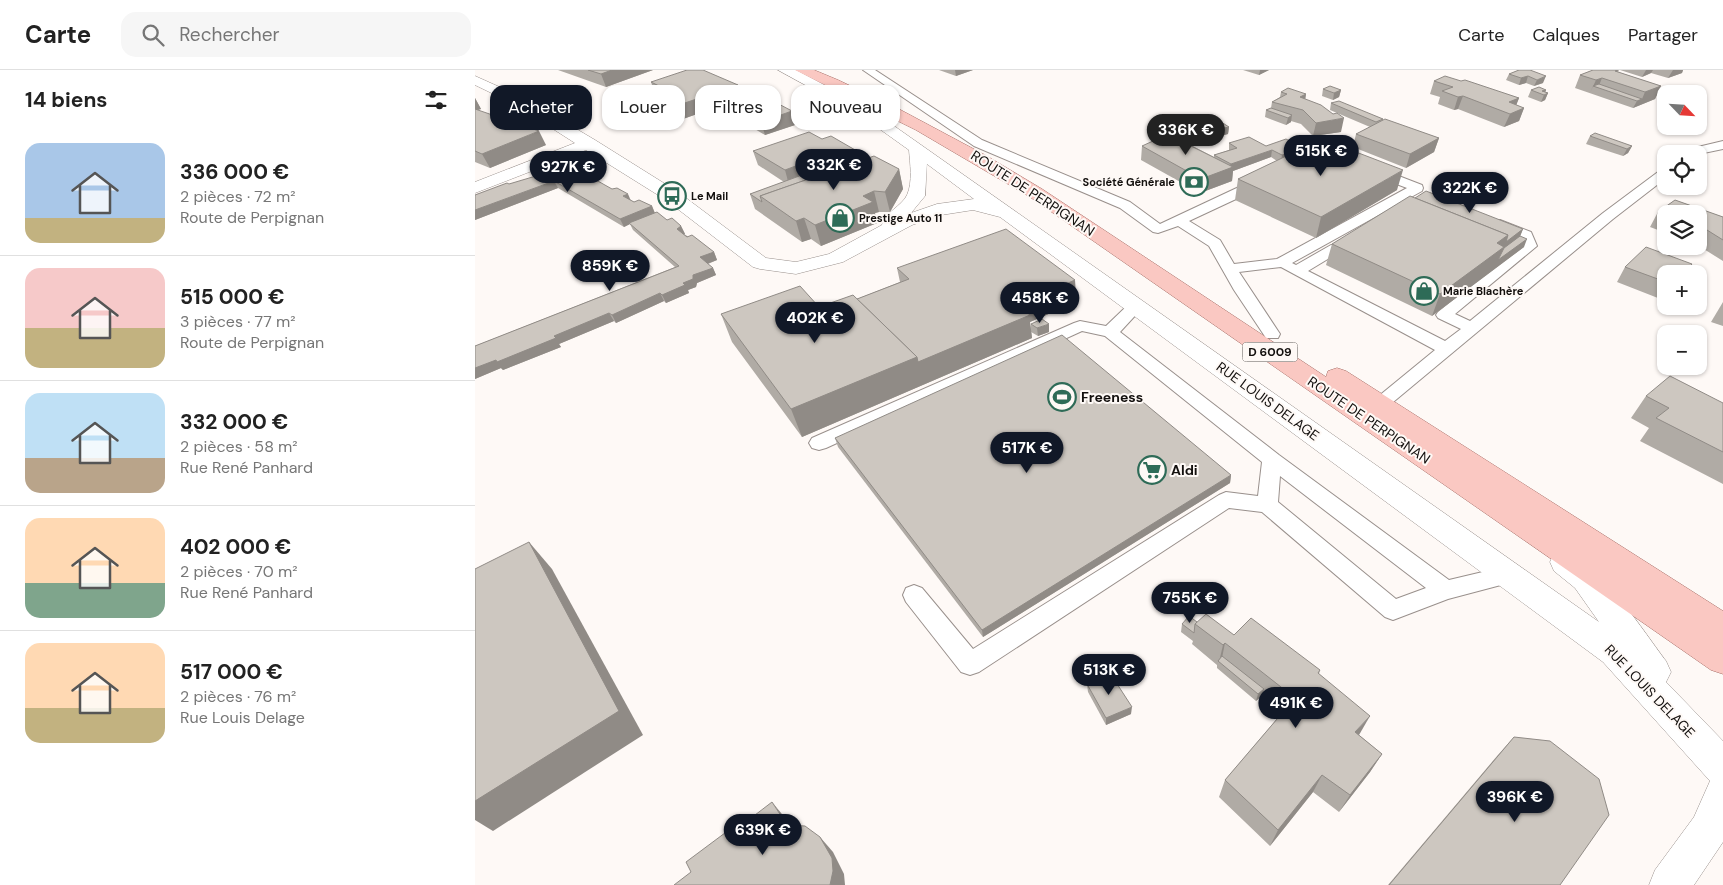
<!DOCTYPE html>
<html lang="fr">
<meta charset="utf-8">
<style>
:root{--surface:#fff;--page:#f6f6f6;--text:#222;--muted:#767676;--line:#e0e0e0;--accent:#111827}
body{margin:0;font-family:"DM Sans",sans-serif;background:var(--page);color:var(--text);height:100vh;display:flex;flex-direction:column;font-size:19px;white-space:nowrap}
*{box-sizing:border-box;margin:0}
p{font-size:16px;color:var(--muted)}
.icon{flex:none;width:28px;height:28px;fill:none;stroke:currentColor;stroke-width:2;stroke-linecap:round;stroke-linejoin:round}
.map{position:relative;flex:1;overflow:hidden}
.side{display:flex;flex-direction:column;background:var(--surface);width:475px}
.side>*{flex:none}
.banner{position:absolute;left:15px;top:15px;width:475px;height:45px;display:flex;gap:10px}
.needle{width:32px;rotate:115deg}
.buttons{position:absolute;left:1182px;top:15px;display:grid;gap:10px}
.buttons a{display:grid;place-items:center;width:50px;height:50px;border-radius:10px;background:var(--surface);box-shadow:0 1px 4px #0004;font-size:25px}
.price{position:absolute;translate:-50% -42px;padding:0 11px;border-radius:18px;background:var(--accent);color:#fff;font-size:16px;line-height:32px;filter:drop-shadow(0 1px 2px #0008)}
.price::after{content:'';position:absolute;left:50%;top:30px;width:15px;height:11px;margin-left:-8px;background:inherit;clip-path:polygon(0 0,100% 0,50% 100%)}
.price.selected{background:#222;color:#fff}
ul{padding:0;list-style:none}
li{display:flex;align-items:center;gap:15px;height:125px;padding:0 25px}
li+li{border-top:1px solid var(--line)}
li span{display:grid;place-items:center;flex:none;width:140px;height:100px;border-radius:15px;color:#555}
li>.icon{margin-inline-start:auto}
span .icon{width:60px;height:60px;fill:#fffc;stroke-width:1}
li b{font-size:21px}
h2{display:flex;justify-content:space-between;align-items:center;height:60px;padding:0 25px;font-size:21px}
.chip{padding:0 18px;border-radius:15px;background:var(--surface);box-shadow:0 1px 4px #0004;font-size:18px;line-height:45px}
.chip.selected{background:var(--accent);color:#fff}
header{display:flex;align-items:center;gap:30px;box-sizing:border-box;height:70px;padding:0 25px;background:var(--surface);border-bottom:1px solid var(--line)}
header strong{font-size:24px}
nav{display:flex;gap:28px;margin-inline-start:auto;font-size:18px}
.search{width:350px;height:45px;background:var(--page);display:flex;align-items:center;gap:12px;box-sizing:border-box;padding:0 18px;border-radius:15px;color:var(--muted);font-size:19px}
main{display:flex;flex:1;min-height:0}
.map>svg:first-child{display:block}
</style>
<header>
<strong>Carte</strong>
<div class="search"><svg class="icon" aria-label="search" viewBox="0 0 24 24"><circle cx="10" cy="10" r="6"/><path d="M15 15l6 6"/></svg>Rechercher</div>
<nav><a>Carte</a><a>Calques</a><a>Partager</a></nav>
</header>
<main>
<section class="side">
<h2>14 biens<svg class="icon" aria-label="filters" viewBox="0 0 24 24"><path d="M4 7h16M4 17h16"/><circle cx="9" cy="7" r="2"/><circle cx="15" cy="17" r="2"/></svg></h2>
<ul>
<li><span style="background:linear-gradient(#a9c7e8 75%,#c2b280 0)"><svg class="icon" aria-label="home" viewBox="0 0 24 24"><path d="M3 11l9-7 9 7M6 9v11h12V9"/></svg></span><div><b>336 000 €</b><p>2 pièces · 72 m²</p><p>Route de Perpignan</p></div></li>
<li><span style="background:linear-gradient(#f6c9c9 60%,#c2b280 0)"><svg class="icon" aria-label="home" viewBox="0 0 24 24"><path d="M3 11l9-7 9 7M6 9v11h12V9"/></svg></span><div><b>515 000 €</b><p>3 pièces · 77 m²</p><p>Route de Perpignan</p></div></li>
<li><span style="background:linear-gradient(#bfe0f5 65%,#b9a48a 0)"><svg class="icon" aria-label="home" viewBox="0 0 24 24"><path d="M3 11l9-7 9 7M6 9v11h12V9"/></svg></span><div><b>332 000 €</b><p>2 pièces · 58 m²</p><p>Rue René Panhard</p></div></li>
<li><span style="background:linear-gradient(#ffd9b3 65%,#7fa58c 0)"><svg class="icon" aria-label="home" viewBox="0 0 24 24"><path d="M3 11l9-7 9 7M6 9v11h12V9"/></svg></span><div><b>402 000 €</b><p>2 pièces · 70 m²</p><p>Rue René Panhard</p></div></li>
<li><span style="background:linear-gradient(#ffd9b3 65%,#c2b280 0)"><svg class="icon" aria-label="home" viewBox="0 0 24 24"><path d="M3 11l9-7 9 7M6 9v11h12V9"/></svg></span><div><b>517 000 €</b><p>2 pièces · 76 m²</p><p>Rue Louis Delage</p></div></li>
</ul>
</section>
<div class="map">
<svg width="1248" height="815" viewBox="0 0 1248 815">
<rect width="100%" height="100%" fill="#fef9f6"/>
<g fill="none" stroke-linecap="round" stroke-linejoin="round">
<defs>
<g id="lane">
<path d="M388,0H400L507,70L655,132L685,154L781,109H791L792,112L791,115L714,151L745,170L759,194L802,189L932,118L895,104L893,101L895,98H903L947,115L948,118L947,121L817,193L821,195L856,175H866L868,178L866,181L833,201L970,271L986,259L963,248L961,245L963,242L1047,175L1045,168L1015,156L1013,153L1015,150H1025L1056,162L1062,176L980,244L995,251L1128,143L1187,99L1191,98V108L1138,149L911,338L905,340L899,338L896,334L899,330L960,280L806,197L764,202L805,264L803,268H791L759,220L734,176L703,156L683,163L678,162L645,138L499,76Z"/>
<path d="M1248,71V79L1224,84H1204L1206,81Z"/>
<path d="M661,231L669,236L645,262L804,385L974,510L1033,496L1041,499L1044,505L1041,511L973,529L918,550L910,547L787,442L754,438L504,602L495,605L486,602L431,532L428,525L431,518L439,515L447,518L498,579L744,425L751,422L783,426L787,392L630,266L607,261L351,378L344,380L337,378L334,373L337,368L599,253L605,251L631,256L655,233ZM805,406L951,518L921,529L803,432Z"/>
</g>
<path id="street" d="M303,0H321L395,39L1124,552L1100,518L1079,501L1075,492L1079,483C1082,482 1087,480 1090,480C1116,481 1174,569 1191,591L1196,602L1191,612L1248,671V772L1219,815H1174L1180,800L1219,747L1235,711L1128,592L525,147L498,140L466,145L437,155L368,192L321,204L285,199L278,197L191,130L111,80L0,123V112L100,73L39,34L0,15V6L49,28L120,70L203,122L291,188L321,192L354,184L407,155C409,143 427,136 432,125C438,112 435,93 434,80L385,45ZM452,94L499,129L462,134L436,143L450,126Z"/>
<path id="primary" d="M320,0H339L363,10L422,38L510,85L567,119L851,307L853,301L862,298L871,301L1248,541V604L1236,600L555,127L441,60Z"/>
</defs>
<use href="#lane" stroke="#99908c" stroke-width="2"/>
<use href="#street" stroke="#99908c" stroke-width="1"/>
<use href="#primary" stroke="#a77069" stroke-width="1"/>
<use href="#lane" fill="#fff" fill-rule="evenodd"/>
<use href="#street" fill="#fff" fill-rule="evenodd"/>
<use href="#primary" fill="#fac8c2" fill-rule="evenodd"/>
</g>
<g fill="#b0aba5">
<path d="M83,0H178L131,17Z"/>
<path d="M464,0H498L481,6Z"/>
<path d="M768,0H794L784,5Z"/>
<path d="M1044,0L1068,13L1059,16L1051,13L1044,15L1031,10L1034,4Z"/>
<path d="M1118,0H1144L1143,2L1186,16L1180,29L1158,38L1100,18L1105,5Z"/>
<path d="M1145,0H1208L1207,3L1193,8L1176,3L1167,7Z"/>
<path d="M959,11H986L1044,28L1041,35L1049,38L1044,51L1029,57L983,39L979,40L963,34L965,27L955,24Z"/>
<path d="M176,12L266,24L317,41L320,55L290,65L253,43L250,34L194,54L185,49L160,59L133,49L127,35L165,29L180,24Z"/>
<path d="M848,19L866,20L864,27L858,30L847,26Z"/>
<path d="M1056,20H1071L1070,22L1073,23L1070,30L1066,32L1053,27Z"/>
<path d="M806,22L831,24L830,29L866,62L838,66L826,54L816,51V52L811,55L790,47L791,40L796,38L797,32L805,27Z"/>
<path d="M0,28L6,39L2,40L71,75L15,98L0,92Z"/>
<path d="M856,33L908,49V50L964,68L959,82L931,98L878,77L881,64L895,57L855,40Z"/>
<path d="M739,52L754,57L753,64L749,65L738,59Z"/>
<path d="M1115,66L1157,76L1153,83L1148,86L1111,74Z"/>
<path d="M347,69L424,99L428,119L415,142H404L400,143L402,153L346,176L336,169L327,172L280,139L275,124L309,112L283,95L278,81Z"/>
<path d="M712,73L739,87V85L754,80V73L791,76L828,78L922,120L841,168L760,130L763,109L802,91L796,87L758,101L757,111L725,123L666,90L667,76Z"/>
<path d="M88,104L159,132L177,136L180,143L192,150L206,156L210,164H209L239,182L242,190L233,194L238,198L241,205L222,213L221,217L213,220L214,223L191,233L189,231L141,253L139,251L84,274L86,277L28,300L26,298L0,309V276L200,197L158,160L155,154L149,157L83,118L0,150V125L34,114Z"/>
<path d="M940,128L1048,159L1045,166L1049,177L957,246L851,195L857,174Z"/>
<path d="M1200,130L1248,147V191L1224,176V144H1191V163L1175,157L1183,142Z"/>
<path d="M1217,194L1211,204H1191V226L1188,230L1142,212L1150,197Z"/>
<path d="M422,198L600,210L601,232L555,252L557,268L327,367L257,272L246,244L344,237L382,229L425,212Z"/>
<path d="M1248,232V256L1236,252Z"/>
<path d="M556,254L574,262L563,266L556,262Z"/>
<path d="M1171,326L1248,333V414L1165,371L1174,358L1156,348Z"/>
<path d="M360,368L756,405L755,413L508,567L363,377Z"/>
<path d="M722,552L759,565L845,600L844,604L884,665L907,684L895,702L864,742L838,722L795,776L744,727L750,710L807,643L786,626L781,631L742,598V595L717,574L718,571L706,562L707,554Z"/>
<path d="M612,614L656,644L631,655L613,622Z"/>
<path d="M1039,667L1085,815H913L1022,686Z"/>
</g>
<g fill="#908b86">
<path d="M113,0H178L131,17L126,4Z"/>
<path d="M480,0H498L481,6Z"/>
<path d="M785,0H794L784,5Z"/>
<path d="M1171,0H1178L1176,3L1167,7Z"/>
<path d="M1198,0H1208L1207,3L1193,8Z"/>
<path d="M1053,6L1051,13L1044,15L1046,8Z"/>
<path d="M1071,6L1068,13L1059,16L1062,10Z"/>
<path d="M1127,8L1123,18L1118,16L1115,23L1121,10Z"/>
<path d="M263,15L268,28L248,30L250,34L194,54L189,40Z"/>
<path d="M1186,16L1180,29L1158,38L1162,31L1167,29L1170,22Z"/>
<path d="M866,20L864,27L858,30L859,23Z"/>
<path d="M1071,20L1069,25L1073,23L1070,30L1066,32L1069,25L1067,21Z"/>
<path d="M831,24L829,38L825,27Z"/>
<path d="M988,26L983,39L979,40L983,27Z"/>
<path d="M0,28L6,39L0,41Z"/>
<path d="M1044,28L1039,41L1034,32Z"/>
<path d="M180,36L185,49L160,59L154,46Z"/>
<path d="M1049,38L1044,51L1029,57L1035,44Z"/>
<path d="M317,41L320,55L290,65L286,52Z"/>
<path d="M817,45L816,52L811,55L813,48Z"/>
<path d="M869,48L866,62L838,66L841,53Z"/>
<path d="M754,57L753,64L749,65V58Z"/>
<path d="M64,61L71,75L15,98L7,84Z"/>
<path d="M964,68L959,82L931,98L935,84Z"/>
<path d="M712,69L711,83L706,71Z"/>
<path d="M1157,76L1153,83L1148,86L1152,79Z"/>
<path d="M828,78L806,93L807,85Z"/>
<path d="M797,80L796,87L758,101L757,111L725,123L726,109L756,94Z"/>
<path d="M326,94L331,108L314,115L310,100Z"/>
<path d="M424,99L428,119L415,142L410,122Z"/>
<path d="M928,100L922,120L841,168L846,147Z"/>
<path d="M79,111L83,118L0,150V140Z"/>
<path d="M399,121L404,142L400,143L402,153L346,176L340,155L388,126Z"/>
<path d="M153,124L156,131L148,126Z"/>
<path d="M177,136L180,144L154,153L155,154L149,157L145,149Z"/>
<path d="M329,148L336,169L327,172L321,151Z"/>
<path d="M206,156L210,164L205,166L202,159Z"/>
<path d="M1048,159L1042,174L1052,169L1049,177L957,246L965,224L1022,173L1033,165Z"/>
<path d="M239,182L242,190L229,195L225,187Z"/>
<path d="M1217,194L1211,204H1208Z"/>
<path d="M238,198L241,205L222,213L221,217L213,220L214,223L191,233L187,225L208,213L218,205Z"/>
<path d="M600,210L601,232L555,252L557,268L327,367L316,339L542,235Z"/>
<path d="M185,223L189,231L141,253L137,245Z"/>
<path d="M134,243L139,251L84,274L86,277L28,300L26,298L0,309V298Z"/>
<path d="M574,254V262L563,266L562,258Z"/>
<path d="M756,405L755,413L508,567L507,560Z"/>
<path d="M54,472L77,499L168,665L18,761L0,750V731Z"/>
<path d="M750,573L746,593L744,592L748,575Z"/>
<path d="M789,619L787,626L781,631L783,624Z"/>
<path d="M657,637L656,644L631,655V648Z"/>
<path d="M895,646L884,665L870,681L880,662Z"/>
<path d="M907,684L895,702L864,742L875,725Z"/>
<path d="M847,705L838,722L795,776L803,760Z"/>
<path d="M297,732L311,749L325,771L312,755Z"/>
<path d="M345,767L358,782L369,804L370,815H355Z"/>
</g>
<g fill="#cdc7c0" stroke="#908b86">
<path d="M113,0H137L126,4Z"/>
<path d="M212,0H228L263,15L189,40L180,36L154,46L127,35L156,26L165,29L192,20L176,12Z"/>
<path d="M1044,0H1055L1071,6L1062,10L1053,6L1046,8L1034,4Z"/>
<path d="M1118,0H1143L1140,1L1186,16L1170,22L1127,8L1121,10L1105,5Z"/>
<path d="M970,6L986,11L990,10L1044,28L1034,32L1049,38L1035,44L988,26L983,27L967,21L978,17L959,11Z"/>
<path d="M1124,14L1167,29L1162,31L1118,16Z"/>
<path d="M855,16L866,20L859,23L848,19Z"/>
<path d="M1064,17L1071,20L1067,21L1073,23L1069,25L1056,20Z"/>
<path d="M813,18L831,24L825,27L846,35L858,44L862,43L869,48L841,53L828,40L797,32L812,24L806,22Z"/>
<path d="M279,21L317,41L286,52L248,30Z"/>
<path d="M864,31L908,49L901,52L856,33Z"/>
<path d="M796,38L817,45L813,48L791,40Z"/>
<path d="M0,39L64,61L7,84L0,81Z"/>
<path d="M910,49L964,68L935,84L881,64Z"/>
<path d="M743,50L754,57L749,58L739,52Z"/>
<path d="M334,62L347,69L356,66L394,88L285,126L287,132L275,124L338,101L326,94L310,100L278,81Z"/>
<path d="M698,62L712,69L706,71L758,97L726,109L667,76Z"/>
<path d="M1120,63L1157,76L1152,79L1115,66Z"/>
<path d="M774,67L791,76L811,69L828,78L807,85L797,80L756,94L739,85L762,78L754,73Z"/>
<path d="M847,69L928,100L846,147L763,109Z"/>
<path d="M399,86L424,99L410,122L399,121L388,126L398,132L340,155L329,148L321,151L285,126Z"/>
<path d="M81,100L88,104L105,101L137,119L142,118L153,124L148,126L159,132L164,130L177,136L145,149L79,111L0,140V125L32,113L34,114Z"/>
<path d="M951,121L1048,159L1031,172L1033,165L940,128Z"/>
<path d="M935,126L1033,165L1022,173L1029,177L965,224L857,174Z"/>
<path d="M1200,130L1248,147V170L1232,160L1224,157V144H1191V145L1183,142Z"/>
<path d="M182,142L192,150L197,148L206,156L202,159L212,167L217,165L239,182L225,187L238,198L218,205V209L208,213L210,215L187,225L185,223L137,245L134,243L79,266L81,268L22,292L21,290L0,298V276L204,196L154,153Z"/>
<path d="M531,159L600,210L542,235L555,245L443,292L442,287L382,229L434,209L422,198Z"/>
<path d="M1045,166L1052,169L1023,190L1029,178Z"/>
<path d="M1171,177L1217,194L1208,204H1191V212L1150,197Z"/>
<path d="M325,216L344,237L378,225L442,287L316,339L246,244Z"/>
<path d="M567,249L574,254L562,258L556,254Z"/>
<path d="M587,265L756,405L507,560L360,368Z"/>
<path d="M1195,306L1248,333V382L1181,348L1194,338L1171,326Z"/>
<path d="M54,472L144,641L0,731V499Z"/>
<path d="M731,544L759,565L776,548L845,600L843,603L895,646L880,662L907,684L875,725L847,705L803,760L750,710L820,628L750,573L748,575L720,554Z"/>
<path d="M714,546L722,552L720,554L719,563L707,554Z"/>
<path d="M747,586L789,619L783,624L743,591Z"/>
<path d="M635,603L657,637L631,648L612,614Z"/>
<path d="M1039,667L1075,671L1124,709L1134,745L1085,815H914Z"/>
<path d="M297,732L312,755L330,756L345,767L357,788L358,801L355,815H199L216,802L211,792L266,751L267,755Z"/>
</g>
<defs>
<symbol id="bank-ring" viewBox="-11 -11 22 22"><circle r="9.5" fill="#fef9f6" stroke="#2e6b57" stroke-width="1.5"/><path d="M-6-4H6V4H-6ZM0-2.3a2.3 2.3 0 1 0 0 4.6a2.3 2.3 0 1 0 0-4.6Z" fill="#2e6b57"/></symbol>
<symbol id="bus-ring" viewBox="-11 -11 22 22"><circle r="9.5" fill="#fef9f6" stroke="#2e6b57" stroke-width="1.5"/><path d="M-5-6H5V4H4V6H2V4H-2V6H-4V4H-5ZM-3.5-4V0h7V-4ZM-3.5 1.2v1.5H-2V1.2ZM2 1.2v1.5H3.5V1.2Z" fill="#2e6b57"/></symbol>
<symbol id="shop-ring" viewBox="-11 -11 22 22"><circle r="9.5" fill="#fef9f6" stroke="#2e6b57" stroke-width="1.5"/><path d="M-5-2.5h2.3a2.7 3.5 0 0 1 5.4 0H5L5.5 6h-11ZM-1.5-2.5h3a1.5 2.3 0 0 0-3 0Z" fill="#2e6b57"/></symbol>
<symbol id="stadium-ring" viewBox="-11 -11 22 22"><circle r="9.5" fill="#fef9f6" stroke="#2e6b57" stroke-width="1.5"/><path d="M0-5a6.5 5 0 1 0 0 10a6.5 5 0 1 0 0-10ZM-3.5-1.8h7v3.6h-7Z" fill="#2e6b57"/></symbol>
<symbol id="supermarket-ring" viewBox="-11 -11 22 22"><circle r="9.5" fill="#fef9f6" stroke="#2e6b57" stroke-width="1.5"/><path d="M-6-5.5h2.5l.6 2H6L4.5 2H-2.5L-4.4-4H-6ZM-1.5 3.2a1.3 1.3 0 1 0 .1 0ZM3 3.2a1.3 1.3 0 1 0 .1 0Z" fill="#2e6b57"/></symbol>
</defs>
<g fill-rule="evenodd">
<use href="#bank-ring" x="703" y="96" width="32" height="32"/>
<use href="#bus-ring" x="181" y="110" width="32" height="32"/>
<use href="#shop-ring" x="349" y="132" width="32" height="32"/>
<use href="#shop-ring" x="933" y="205" width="32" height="32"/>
<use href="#stadium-ring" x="571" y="311" width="32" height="32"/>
<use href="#supermarket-ring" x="661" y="384" width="32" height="32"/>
</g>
<g text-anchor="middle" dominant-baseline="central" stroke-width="4" stroke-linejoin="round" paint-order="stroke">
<g font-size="11" font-weight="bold" fill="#13100e" stroke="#fef9f6" text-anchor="start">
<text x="700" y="112" text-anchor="end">Société Générale</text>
<text x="216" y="126">Le Mail</text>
<text x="384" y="148">Prestige Auto 11</text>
<text x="968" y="221">Marie Blachère</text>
</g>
<rect fill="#fef9f6" stroke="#5a5654" stroke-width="1" x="767.5" y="272.5" width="55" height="19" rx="4"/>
<g font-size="12" font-weight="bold" fill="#13100e">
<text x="795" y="282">D 6009</text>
</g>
<g font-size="14" fill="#13100e" stroke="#fef9f6">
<text transform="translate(558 123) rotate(33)">ROUTE DE PERPIGNAN</text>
<text transform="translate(793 331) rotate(36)">RUE LOUIS DELAGE</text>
<text transform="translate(894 350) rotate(34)">ROUTE DE PERPIGNAN</text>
<text transform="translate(1175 621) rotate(46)">RUE LOUIS DELAGE</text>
</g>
<g font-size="14" font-weight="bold" fill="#13100e" stroke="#fef9f6" text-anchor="start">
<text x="606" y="327">Freeness</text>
<text x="696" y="400">Aldi</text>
</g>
</g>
</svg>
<div class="buttons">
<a><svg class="needle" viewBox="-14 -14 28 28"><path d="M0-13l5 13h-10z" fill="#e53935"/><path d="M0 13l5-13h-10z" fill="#767676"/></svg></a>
<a><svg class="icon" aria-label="locate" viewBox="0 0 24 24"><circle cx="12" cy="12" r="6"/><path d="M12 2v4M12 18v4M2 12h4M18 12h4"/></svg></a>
<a><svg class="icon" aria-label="layers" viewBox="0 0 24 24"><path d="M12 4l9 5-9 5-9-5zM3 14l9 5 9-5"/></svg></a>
<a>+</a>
<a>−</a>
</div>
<b class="price selected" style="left:711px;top:86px">336K €</b>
<b class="price" style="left:846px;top:107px">515K €</b>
<b class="price" style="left:359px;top:121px">332K €</b>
<b class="price" style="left:93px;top:123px">927K €</b>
<b class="price" style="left:995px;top:144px">322K €</b>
<b class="price" style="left:135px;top:222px">859K €</b>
<b class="price" style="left:565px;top:254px">458K €</b>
<b class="price" style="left:340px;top:274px">402K €</b>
<b class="price" style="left:552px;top:404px">517K €</b>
<b class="price" style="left:715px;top:554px">755K €</b>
<b class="price" style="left:634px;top:626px">513K €</b>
<b class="price" style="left:821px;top:659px">491K €</b>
<b class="price" style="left:1040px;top:753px">396K €</b>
<b class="price" style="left:288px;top:786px">639K €</b>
<div class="banner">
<a class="chip selected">Acheter</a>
<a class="chip">Louer</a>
<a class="chip">Filtres</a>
<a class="chip">Nouveau</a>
</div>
</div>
</main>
